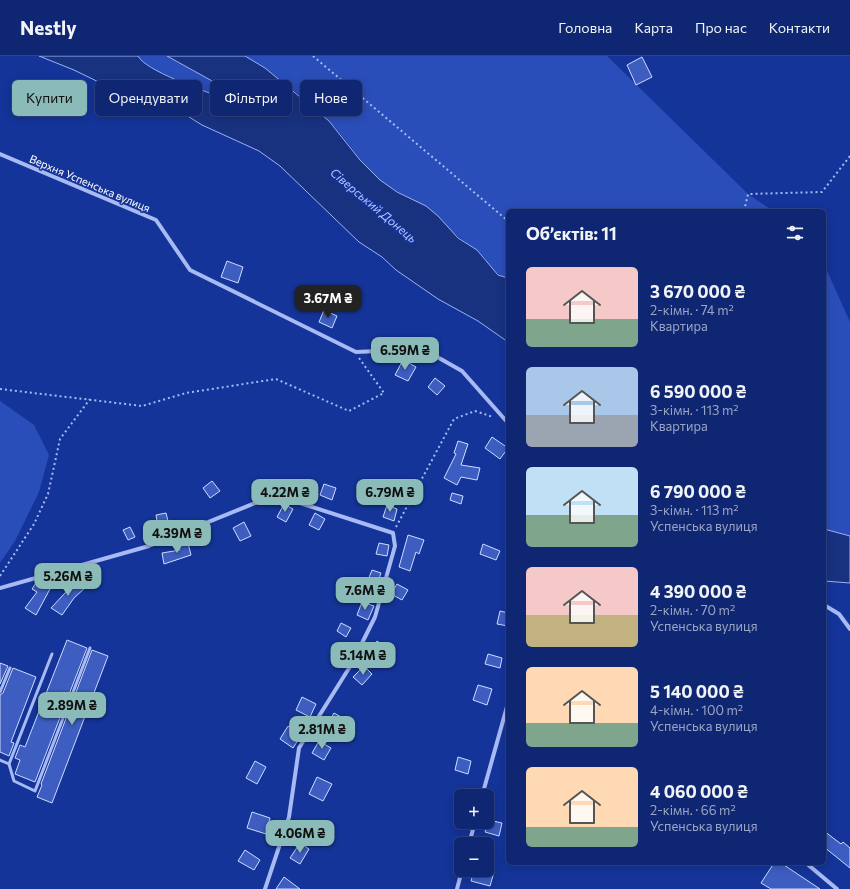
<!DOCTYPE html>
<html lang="uk">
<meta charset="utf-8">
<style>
:root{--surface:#0f2773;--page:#182f78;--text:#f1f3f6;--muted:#9ba5c4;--line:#2f4485;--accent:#8bbbb9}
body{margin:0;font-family:Commissioner,sans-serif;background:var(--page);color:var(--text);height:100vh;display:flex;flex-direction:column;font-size:15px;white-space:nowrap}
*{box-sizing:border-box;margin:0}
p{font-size:13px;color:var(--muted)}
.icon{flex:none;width:22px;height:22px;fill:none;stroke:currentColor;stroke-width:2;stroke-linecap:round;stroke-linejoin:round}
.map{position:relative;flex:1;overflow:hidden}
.drawer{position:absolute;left:506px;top:153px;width:320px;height:656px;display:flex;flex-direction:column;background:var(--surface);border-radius:6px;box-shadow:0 2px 10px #0003,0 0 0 1px var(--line)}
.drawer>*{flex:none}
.hud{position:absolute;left:12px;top:24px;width:380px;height:36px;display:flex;gap:8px}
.fabs{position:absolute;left:454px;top:733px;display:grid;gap:8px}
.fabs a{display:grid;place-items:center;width:40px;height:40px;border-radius:6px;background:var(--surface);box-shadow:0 2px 10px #0003,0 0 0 1px var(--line);font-size:20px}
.price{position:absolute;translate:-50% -34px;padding:0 9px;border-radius:8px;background:var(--accent);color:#111;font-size:13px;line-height:26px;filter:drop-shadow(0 1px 2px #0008)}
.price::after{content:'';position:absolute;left:50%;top:24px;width:12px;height:9px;margin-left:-6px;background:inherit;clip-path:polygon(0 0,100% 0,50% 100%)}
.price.active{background:#222;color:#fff}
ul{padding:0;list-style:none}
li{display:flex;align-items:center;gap:12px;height:100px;padding:0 20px}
li span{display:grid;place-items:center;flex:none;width:112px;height:80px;border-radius:6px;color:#555}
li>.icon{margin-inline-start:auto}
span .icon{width:48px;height:48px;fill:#fffc;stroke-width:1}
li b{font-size:17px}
h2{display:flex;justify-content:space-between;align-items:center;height:48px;padding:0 20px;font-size:17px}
.pill{padding:0 14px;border-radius:6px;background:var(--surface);box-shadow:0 2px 10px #0003,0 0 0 1px var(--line);font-size:14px;line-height:36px}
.pill.active{background:var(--accent);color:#111}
header{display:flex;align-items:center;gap:24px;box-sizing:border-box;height:56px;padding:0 20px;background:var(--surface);border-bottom:1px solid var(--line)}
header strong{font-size:19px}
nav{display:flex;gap:22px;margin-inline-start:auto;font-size:14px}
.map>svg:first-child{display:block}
</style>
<header>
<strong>Nestly</strong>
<nav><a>Головна</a><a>Карта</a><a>Про нас</a><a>Контакти</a></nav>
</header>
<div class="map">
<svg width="850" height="833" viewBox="0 0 850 833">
<rect width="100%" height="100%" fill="#143499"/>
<g fill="#2a4eb9">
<path d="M138,0H167L214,26L226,37L225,41H220C202,34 146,15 138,0Z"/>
<path d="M245,0H607L748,138L773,155H508V222C489,217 490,203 475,193C453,178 433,158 411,143C401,137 389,132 380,124C360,107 347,83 329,65C303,40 274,20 245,0Z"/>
<path d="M824,208L850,266V480L824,473Z"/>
<path d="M0,345L34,369L49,399L39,436L15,485L0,507Z"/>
</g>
<g fill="#193280" stroke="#99b2f6">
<path d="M39,0H138C146,15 202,34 220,41H225L226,37L214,26L167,0H245L265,12L329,65L360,104L380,124L397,136L426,150L438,160L458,182L477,194L498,219L508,222V286L478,265L438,243L396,214L382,201L359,186L280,110L259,95L202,69L170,49L113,33L74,14Z"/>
<path d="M824,473L850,480V527L824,525Z"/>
</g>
<g fill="#3d5dc1" stroke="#cfdbfd">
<path d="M642,1L652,21L636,29L627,9Z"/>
<path d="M227,205L243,211L238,227L221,221Z"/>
<path d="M324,254L337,260L332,272L319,266Z"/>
<path d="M403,304L416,311L408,325L395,319Z"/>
<path d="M435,322L445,330L437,339L428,331Z"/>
<path d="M492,381L508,392L500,403L485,392Z"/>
<path d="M458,385L468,388L461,409L480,412L477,424L461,421L457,429L444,422L456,398L454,397Z"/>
<path d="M212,425L220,435L210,442L203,432Z"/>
<path d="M324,428L336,432L332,444L320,439Z"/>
<path d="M452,437L463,440L461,448L450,444Z"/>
<path d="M284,448L293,453L286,466L277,461Z"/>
<path d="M387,449L397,453L394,465L383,461Z"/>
<path d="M166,457L169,469L158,471L156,459Z"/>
<path d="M315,457L325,463L319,474L309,469Z"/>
<path d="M244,466L251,480L240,485L233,472Z"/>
<path d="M130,471L135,481L128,484L123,474Z"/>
<path d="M408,479L424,484L419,498L416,496L410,515L399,511Z"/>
<path d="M188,487L191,499L164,508L162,497L180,494L179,489Z"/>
<path d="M379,487L389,489L387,500L376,498Z"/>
<path d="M483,488L500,495L496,504L480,498Z"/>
<path d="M372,514L381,517L377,528L368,524Z"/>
<path d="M78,523L86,531L74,542L62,559L51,552Z"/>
<path d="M36,527L50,533L36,559L25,552L37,536L32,533Z"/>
<path d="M397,528L408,534L402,544L391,538Z"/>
<path d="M362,546L374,550L368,564L357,559Z"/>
<path d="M500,555L508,557V570L497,568Z"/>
<path d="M341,567L351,572L346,581L337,575Z"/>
<path d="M67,584L87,592L35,726L15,718L20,704L15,702L20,689L25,691Z"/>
<path d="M377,585L387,591L379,603L369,596Z"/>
<path d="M92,594L108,600L52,747L37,741L42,729L41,728Z"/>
<path d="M488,598L502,602L500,612L485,608Z"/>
<path d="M0,607L8,610L0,628Z"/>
<path d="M364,610L372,618L362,629L353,621Z"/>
<path d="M13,612L36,621L11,686L14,687L9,700L0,696V639L3,637Z"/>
<path d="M478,629L492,633L487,649L473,644Z"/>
<path d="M302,641L316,648L310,661L296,654Z"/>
<path d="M334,657L343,662L337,674L327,669Z"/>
<path d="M288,670L302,678L293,692L280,683Z"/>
<path d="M319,685L331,692L324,704L312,697Z"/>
<path d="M458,701L471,705L468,718L455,714Z"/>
<path d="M255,705L266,711L257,728L246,722Z"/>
<path d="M317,721L332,728L323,745L309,738Z"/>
<path d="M252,756L270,762L266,778L247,772Z"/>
<path d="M489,764L502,767L499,780L485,776Z"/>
<path d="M824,775L841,788L843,786L850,792V812L824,791Z"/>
<path d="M300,787L309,793L300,808L290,802Z"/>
<path d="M245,794L260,804L254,814L238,805Z"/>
<path d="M774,807H781L820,833H771L761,827Z"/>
<path d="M474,814L494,816L490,830L471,825Z"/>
<path d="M284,821L300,833H276Z"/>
</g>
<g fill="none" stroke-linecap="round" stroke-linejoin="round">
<g stroke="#a7baf3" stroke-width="2" stroke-dasharray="2 3" stroke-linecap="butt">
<path d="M313,0L508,165"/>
<path d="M744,155L748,138L822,136L850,100"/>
<path d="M0,333L142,350L186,337L276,323L349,355L384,337L359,302"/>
<path d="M396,471L454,363L475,355L493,361"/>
<path d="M0,520L34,468L48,438L60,383L90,343"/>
</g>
<g stroke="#a7baf3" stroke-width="3">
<path d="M0,636L10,612"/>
<path d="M0,704L9,708L14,725L35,735L90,592"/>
<path d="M9,708L52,598"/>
</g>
<g stroke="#a7baf3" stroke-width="4">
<path d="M0,98L156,164L190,214L356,296L423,293L462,315L508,367"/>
<path d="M0,532L149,490L275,439L393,477L395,490L375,561L351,609L299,692L289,761L265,833"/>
<path d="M824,549L839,558L850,573"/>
<path d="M482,740L508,647"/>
<path d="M469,788L475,766"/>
<path d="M806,807L837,833"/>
<path d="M457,833L462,814"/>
</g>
</g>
<g text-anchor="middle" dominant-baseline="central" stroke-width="3" stroke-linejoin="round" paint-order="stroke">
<g font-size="11" fill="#fff" stroke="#143499">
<text transform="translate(90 127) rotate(23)">Верхня Успенська вулиця</text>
</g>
<g font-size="12" font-style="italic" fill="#b3c6f9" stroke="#143499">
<text transform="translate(374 149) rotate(40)">Сіверський Донець</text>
</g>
</g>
</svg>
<div class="fabs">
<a>+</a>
<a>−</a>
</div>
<b class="price active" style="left:328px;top:263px">3.67M ₴</b>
<b class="price" style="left:405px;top:315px">6.59M ₴</b>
<b class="price" style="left:285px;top:457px">4.22M ₴</b>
<b class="price" style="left:390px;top:457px">6.79M ₴</b>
<b class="price" style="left:177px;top:498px">4.39M ₴</b>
<b class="price" style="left:68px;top:541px">5.26M ₴</b>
<b class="price" style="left:365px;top:555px">7.6M ₴</b>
<b class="price" style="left:363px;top:620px">5.14M ₴</b>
<b class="price" style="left:72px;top:670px">2.89M ₴</b>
<b class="price" style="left:322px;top:694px">2.81M ₴</b>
<b class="price" style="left:300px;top:798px">4.06M ₴</b>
<div class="hud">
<a class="pill active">Купити</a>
<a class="pill">Орендувати</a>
<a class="pill">Фільтри</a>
<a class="pill">Нове</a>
</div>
<section class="drawer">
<h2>Об’єктів: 11<svg class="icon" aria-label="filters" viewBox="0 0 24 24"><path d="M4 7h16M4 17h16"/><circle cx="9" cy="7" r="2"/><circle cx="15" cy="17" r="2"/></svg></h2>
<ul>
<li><span style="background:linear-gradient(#f6c9c9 65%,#7fa58c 0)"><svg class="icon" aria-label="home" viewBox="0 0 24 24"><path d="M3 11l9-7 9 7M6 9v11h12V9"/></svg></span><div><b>3 670 000 ₴</b><p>2-кімн. · 74 m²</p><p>Квартира</p></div></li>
<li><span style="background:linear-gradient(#a9c7e8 60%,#9aa5b1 0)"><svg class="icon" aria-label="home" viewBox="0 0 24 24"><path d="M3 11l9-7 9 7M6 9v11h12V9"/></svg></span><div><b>6 590 000 ₴</b><p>3-кімн. · 113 m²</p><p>Квартира</p></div></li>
<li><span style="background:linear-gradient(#bfe0f5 60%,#7fa58c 0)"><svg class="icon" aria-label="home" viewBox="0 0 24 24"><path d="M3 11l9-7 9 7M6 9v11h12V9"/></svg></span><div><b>6 790 000 ₴</b><p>3-кімн. · 113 m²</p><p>Успенська вулиця</p></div></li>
<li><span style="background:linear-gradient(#f6c9c9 60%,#c2b280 0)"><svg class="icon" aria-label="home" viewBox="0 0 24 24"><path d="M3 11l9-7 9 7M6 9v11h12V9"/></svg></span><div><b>4 390 000 ₴</b><p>2-кімн. · 70 m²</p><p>Успенська вулиця</p></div></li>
<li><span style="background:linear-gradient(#ffd9b3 70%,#7fa58c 0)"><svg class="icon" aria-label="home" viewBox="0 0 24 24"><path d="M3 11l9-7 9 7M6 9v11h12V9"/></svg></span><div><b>5 140 000 ₴</b><p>4-кімн. · 100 m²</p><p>Успенська вулиця</p></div></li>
<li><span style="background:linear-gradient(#ffd9b3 75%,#7fa58c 0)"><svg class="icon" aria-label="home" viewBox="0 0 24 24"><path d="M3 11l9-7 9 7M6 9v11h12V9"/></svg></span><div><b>4 060 000 ₴</b><p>2-кімн. · 66 m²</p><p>Успенська вулиця</p></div></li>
</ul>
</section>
</div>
